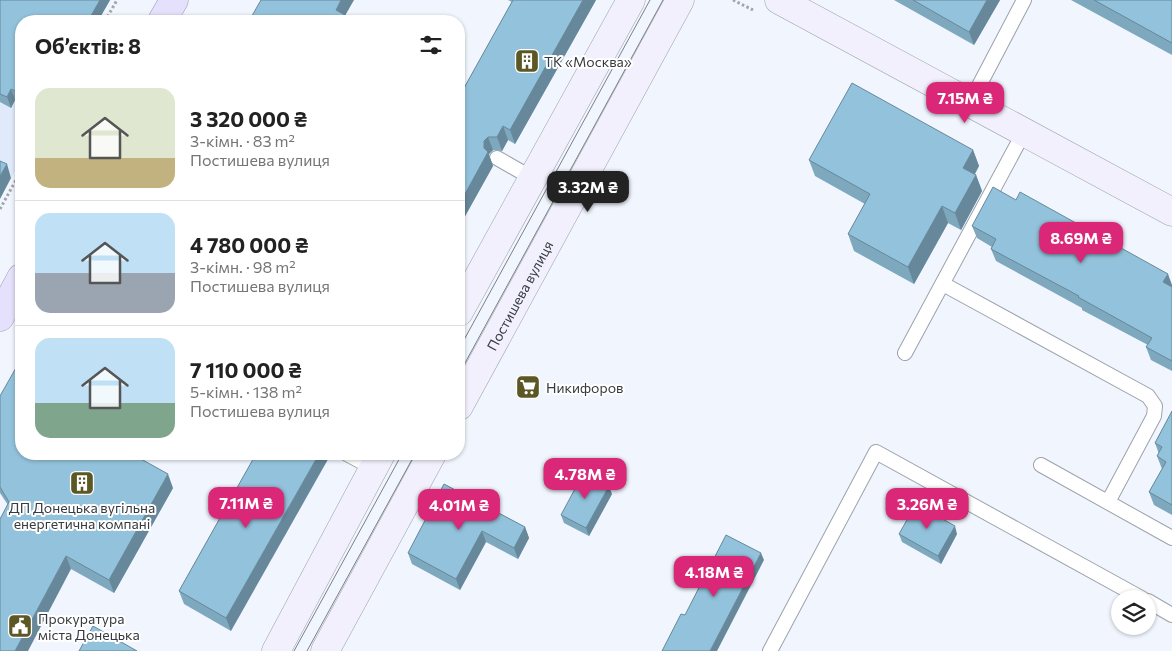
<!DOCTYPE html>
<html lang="uk">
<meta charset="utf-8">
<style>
:root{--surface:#fff;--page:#f6f6f6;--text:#222;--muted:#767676;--line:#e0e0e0;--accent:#db2777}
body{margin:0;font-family:Commissioner,sans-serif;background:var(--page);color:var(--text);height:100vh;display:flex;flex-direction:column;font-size:19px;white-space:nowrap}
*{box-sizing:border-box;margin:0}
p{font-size:16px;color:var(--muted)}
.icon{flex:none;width:28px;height:28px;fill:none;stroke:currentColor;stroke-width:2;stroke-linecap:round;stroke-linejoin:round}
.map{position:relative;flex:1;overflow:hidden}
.sheet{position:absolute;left:15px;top:15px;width:450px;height:445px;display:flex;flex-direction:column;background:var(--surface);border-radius:20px;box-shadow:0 1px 4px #0004}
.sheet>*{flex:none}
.controls{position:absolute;left:1111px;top:590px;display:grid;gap:10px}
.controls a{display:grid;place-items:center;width:45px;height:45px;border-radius:50%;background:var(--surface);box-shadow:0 1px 4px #0004;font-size:25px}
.price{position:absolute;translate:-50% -42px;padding:0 11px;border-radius:10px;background:var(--accent);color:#fff;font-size:16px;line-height:32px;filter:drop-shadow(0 1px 2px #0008)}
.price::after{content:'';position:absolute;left:50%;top:30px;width:15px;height:11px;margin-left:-8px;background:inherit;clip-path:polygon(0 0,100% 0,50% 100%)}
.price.current{background:#222;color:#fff}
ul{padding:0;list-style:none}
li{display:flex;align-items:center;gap:15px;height:125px;padding:0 20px}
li+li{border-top:1px solid var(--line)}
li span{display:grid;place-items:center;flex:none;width:140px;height:100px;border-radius:15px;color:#555}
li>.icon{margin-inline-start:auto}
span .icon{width:60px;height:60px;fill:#fffc;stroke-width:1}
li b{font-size:21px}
h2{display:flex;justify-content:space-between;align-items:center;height:60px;padding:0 20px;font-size:21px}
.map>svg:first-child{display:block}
</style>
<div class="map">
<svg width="1172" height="651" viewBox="0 0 1172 651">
<rect width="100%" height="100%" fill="#f0f5fe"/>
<path fill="#e0eafb" d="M0,0L21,21V160L0,199Z"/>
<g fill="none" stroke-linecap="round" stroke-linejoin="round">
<defs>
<g id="lane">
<path d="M970,103L1024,0"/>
<path d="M497,158L532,178"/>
<path d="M943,284L1148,396L1155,406L1154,416L1108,502"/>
<path d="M905,353L1024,132"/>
<path d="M347,454L373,468"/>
<path d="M1041,465L1172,538"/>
<path d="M1148,601L1172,615"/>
<path d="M770,651L876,452L1143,599"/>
</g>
<g id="secondary">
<path d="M779,0L1172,212"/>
<path d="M459,312L631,0"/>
<path id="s1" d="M459,406L680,0"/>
<path d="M276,651L381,454"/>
<path d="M325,651L432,454"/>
</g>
<g id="primary">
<path d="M162,21L174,0"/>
<path d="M0,317L21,278"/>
</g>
</defs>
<use href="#lane" stroke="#9ca2ab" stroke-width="16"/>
<use href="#secondary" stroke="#9ca2ab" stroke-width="29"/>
<use href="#primary" stroke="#9c99b7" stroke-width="29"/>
<g stroke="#a1a5ac" stroke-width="3" stroke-dasharray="2.5 2.5" stroke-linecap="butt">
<path d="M733,0L753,10"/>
<path d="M105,21L117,0"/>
<path d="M0,209L21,171"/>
</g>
<use href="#lane" stroke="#fff" stroke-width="14"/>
<use href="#secondary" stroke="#f2f0fd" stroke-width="28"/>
<use href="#primary" stroke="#e5e0fb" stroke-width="28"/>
<g stroke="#7c8085" stroke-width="1">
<path d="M459,349L650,0"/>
<path d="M459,374L663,0"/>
<path d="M294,651L402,454"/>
<path d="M307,651L415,454"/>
</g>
</g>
<g fill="#7ea8bd">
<path d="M0,0H110L98,21H21V103L15,100L11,108L0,102Z"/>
<path d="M508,0H596L515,144L508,140L502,151L493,150L489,154L493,166L459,227V97L512,2Z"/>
<path d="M894,0H1000L974,45Z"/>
<path d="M1071,0H1172V55Z"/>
<path d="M973,150L979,166L975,174L976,175L982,191L961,230L948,223L914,284L854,251L848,234L865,204L815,176L809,160Z"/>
<path d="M972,226L1172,285V371L1151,360L1146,347L1148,345L1082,310V308L996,261L991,249L992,247L977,238Z"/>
<path d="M0,396L21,454L173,488L114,593L71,569L8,505L0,493Z"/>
<path d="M1172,411V515L1154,505L1149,492L1162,469L1157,456L1159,454L1155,443Z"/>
<path d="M256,454L231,631L184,604L179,591Z"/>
<path d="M444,484L525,527L529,538L518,559L486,542L460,590L412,564L408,553Z"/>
<path d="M612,494L589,536L564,523L561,515Z"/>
<path d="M899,534H957L941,564L902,542Z"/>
</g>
<g fill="#67889a">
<path d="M100,0H110L98,21H88Z"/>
<path d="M341,0H354L342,21L336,10Z"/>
<path d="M583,0H596L515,144L510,130Z"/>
<path d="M987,0H1000L974,45L969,32Z"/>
<path d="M11,89L15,100L11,108L7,97Z"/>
<path d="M503,126L508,140L502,151L497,137Z"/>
<path d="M488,137L493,150L489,154V155L493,166L459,227V205L484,141Z"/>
<path d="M973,150L979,166L969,184L963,168Z"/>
<path d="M7,164L11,178L0,199V176Z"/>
<path d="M976,175L982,191L961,230L955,213Z"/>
<path d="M942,206L948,223L914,284L908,267Z"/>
<path d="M1168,274L1172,285V287L1163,282Z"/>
<path d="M319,454H331L231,631L226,618Z"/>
<path d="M168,474L173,488L114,593L109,580Z"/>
<path d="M609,486L612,494L589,536L586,528Z"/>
<path d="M955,526L957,534L941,564L938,556Z"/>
<path d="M525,527L529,538L518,559L514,548Z"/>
<path d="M482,531L486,542L460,590L456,579Z"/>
<path d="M761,553L764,560L717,651H710Z"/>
<path d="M66,556L71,569L28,651H15Z"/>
</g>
<g fill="#93c3dc" stroke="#67889a">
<path d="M0,0H100L88,21H21V94L11,89L7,97L0,94Z"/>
<path d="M261,0H341L336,10L356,21H249Z"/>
<path d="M513,0H583L510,130L503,126L497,137H488L484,141V148L488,152L459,205V97Z"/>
<path d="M913,0H987L969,32Z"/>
<path d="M1094,0H1172V43Z"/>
<path d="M852,83L973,150L963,168L976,175L955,213L942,206L908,267L848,234L870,194L809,160Z"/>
<path d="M0,161L7,164L0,176Z"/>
<path d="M993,187L1016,200L1020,192L1168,274L1163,282L1172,287V361L1146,347L1152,338L1078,297L1079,296L991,249L996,239L972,226Z"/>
<path d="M21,359V454H132L168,474L109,580L66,556L15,651H0V519L9,502L0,487V396Z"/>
<path d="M1172,411V505L1149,492L1166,462L1157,456L1162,447L1155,443Z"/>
<path d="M256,454H319L226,618L179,591Z"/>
<path d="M584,472L609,486L586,528L561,515Z"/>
<path d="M444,484L525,527L514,548L482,531L456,579L408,553Z"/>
<path d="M916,504L955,526L938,556L899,534Z"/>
<path d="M726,535L761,553L710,651H662L681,614L685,615Z"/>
<path d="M93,626L137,651H79Z"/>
</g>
<defs>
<symbol id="building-square" viewBox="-11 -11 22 22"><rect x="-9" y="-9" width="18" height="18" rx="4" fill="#5c5825" stroke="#fff"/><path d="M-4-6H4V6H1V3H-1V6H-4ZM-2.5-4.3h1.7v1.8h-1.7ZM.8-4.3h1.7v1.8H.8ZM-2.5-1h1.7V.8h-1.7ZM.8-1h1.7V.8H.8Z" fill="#fff"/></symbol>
<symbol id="supermarket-square" viewBox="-11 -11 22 22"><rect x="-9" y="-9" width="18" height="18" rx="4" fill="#5c5825" stroke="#fff"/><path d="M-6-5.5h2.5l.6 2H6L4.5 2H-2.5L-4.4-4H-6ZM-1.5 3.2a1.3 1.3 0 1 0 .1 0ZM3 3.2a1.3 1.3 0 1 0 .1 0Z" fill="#fff"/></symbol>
<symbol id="civic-square" viewBox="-11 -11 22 22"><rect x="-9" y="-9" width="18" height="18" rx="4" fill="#5c5825" stroke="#fff"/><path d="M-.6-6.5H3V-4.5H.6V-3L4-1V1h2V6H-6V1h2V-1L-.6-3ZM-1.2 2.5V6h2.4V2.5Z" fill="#fff"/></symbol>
</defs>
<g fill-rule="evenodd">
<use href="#building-square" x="513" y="47" width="28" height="28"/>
<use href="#supermarket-square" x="514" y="373" width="28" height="28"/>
<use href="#building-square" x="68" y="469" width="28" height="28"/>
<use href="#civic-square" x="6" y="612" width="28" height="28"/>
</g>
<g text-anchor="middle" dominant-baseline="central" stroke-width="4" stroke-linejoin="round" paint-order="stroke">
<g font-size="14" fill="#373a3e" stroke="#fff" text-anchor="start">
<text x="544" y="61">ТК «Москва»</text>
<text x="546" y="387">Никифоров</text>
<text x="82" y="507" text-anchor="middle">ДП Донецька вугільна<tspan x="82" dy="16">енергетична компані</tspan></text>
<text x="38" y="618">Прокуратура<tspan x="38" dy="16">міста Донецька</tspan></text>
</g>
<g font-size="14" fill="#373a3e" stroke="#fff">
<text stroke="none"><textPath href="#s1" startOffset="126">Постишева вулиця</textPath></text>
</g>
</g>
</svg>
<div class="controls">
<a><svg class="icon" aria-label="layers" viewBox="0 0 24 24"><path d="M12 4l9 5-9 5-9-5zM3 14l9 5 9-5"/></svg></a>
</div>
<b class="price" style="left:965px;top:124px">7.15M ₴</b>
<b class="price current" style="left:588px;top:213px">3.32M ₴</b>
<b class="price" style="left:1081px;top:264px">8.69M ₴</b>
<b class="price" style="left:585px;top:500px">4.78M ₴</b>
<b class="price" style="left:246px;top:529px">7.11M ₴</b>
<b class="price" style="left:927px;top:530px">3.26M ₴</b>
<b class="price" style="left:459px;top:531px">4.01M ₴</b>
<b class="price" style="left:714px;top:598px">4.18M ₴</b>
<section class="sheet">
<h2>Об’єктів: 8<svg class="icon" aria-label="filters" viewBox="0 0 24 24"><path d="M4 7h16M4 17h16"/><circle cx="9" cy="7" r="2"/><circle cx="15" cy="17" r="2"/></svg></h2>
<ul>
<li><span style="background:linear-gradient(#dfe7d0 70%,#c2b280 0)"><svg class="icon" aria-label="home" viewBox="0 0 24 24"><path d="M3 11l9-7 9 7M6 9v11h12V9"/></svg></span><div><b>3 320 000 ₴</b><p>3-кімн. · 83 m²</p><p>Постишева вулиця</p></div></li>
<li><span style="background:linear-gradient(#bfe0f5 60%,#9aa5b1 0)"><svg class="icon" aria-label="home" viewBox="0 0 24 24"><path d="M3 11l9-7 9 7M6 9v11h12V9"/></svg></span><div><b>4 780 000 ₴</b><p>3-кімн. · 98 m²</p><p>Постишева вулиця</p></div></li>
<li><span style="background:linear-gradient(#bfe0f5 65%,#7fa58c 0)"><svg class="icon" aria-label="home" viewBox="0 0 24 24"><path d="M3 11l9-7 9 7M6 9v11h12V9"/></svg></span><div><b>7 110 000 ₴</b><p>5-кімн. · 138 m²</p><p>Постишева вулиця</p></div></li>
</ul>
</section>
</div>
